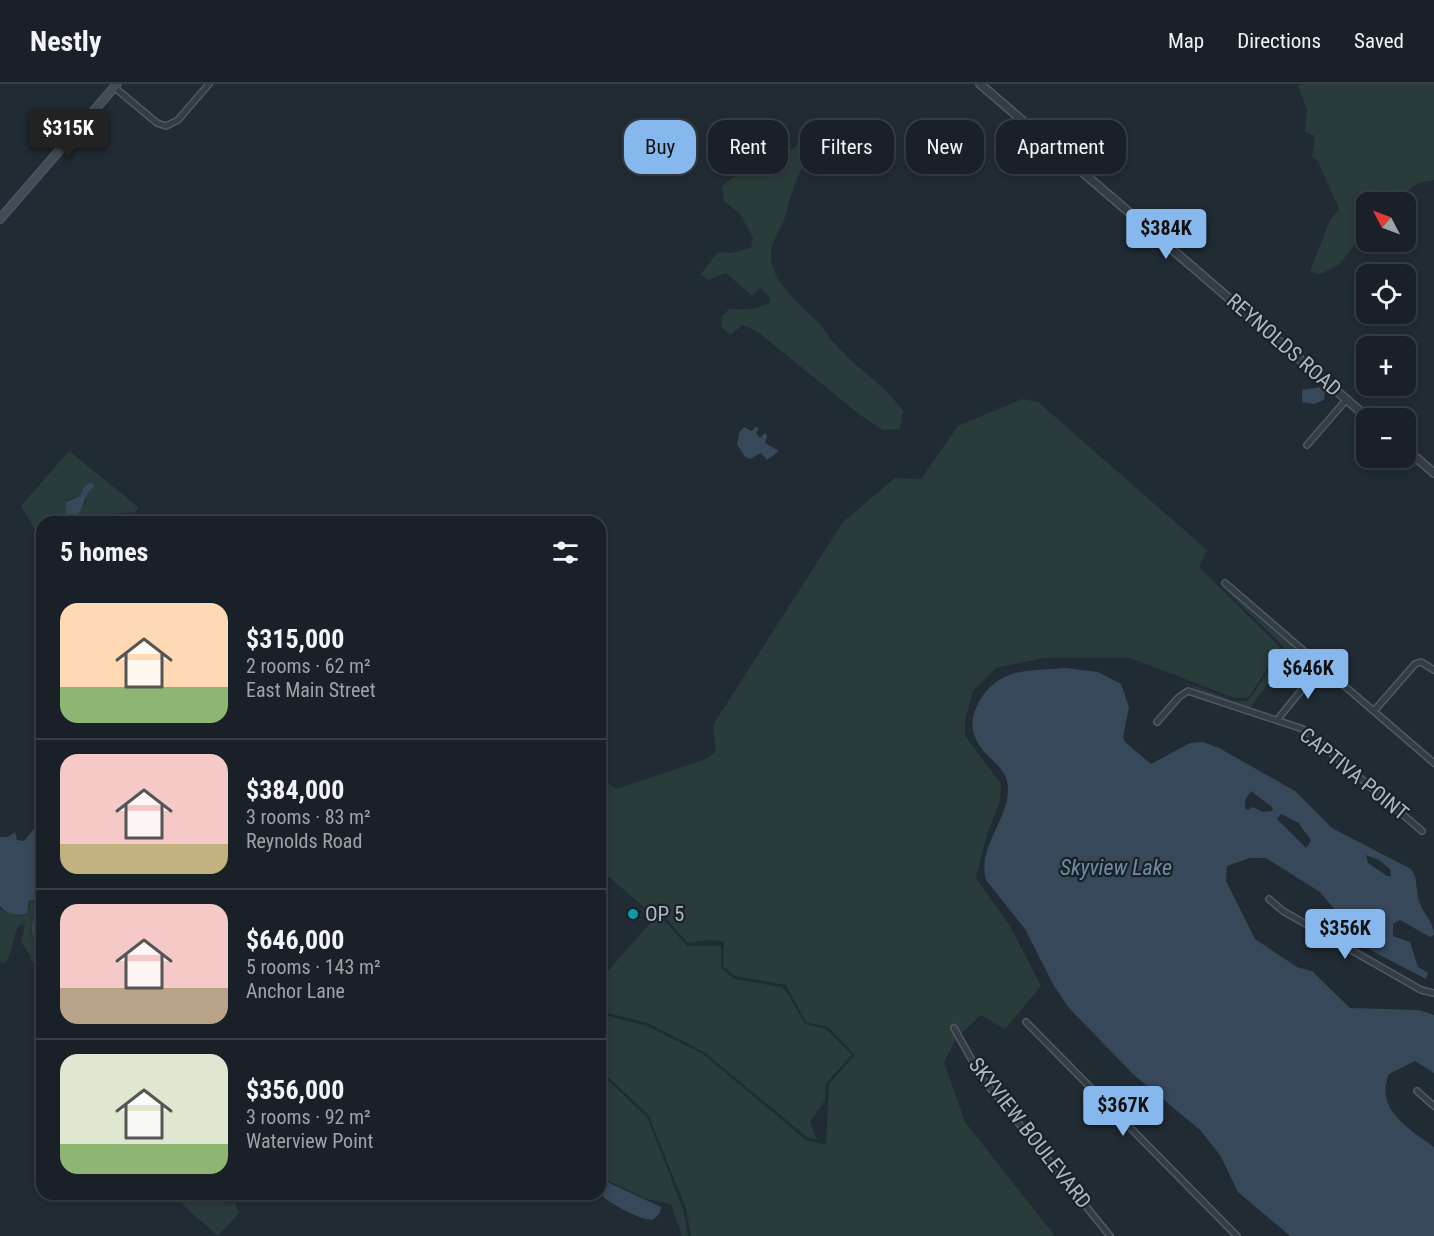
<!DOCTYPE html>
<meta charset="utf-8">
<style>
:root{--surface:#192027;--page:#262d33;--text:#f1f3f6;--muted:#9fa3a7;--line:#373e44;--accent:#87b8ed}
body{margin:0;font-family:"Roboto Condensed",sans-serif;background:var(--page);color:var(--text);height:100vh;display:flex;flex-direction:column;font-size:22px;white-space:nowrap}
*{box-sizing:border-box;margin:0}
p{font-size:20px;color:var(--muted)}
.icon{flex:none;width:33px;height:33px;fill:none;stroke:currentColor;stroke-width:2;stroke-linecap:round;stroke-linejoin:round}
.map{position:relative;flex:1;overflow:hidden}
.drawer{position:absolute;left:36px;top:432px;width:570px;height:684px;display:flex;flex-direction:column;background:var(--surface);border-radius:18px;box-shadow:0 3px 9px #0003,0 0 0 2px var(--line)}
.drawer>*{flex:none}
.guide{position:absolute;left:624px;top:36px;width:570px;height:54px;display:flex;gap:12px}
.needle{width:39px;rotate:311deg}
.buttons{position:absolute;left:1356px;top:108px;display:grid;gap:12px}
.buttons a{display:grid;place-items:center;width:60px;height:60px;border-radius:12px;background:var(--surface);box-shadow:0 3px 9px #0003,0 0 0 2px var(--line);font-size:30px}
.price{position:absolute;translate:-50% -51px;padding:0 14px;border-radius:6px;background:var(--accent);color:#111;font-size:20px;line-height:39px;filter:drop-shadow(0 2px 3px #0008)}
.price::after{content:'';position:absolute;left:50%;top:36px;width:18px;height:14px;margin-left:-9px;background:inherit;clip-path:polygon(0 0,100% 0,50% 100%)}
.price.on{background:#222;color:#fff}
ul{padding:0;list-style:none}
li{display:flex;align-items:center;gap:18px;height:150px;padding:0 24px}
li+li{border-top:2px solid var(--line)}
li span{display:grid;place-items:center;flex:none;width:168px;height:120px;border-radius:18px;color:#555}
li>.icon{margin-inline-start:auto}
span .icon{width:72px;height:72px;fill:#fffc;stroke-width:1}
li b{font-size:26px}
h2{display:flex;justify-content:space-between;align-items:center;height:72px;padding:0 24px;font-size:26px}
.chip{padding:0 21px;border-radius:18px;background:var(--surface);box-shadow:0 3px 9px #0003,0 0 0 2px var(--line);font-size:21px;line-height:54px}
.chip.on{background:var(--accent);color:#111}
header{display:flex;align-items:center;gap:36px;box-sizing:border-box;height:84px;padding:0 30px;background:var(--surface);border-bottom:2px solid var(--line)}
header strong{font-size:28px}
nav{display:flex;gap:33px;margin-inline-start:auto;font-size:21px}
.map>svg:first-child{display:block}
</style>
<header>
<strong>Nestly</strong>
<nav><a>Map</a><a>Directions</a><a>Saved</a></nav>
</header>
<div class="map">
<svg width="1434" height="1152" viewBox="0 0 1434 1152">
<rect width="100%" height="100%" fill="#212b34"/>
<g fill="#293b3a">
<path d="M1300,0H1434V96L1418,99L1393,118H1366V146L1339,181L1319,191L1310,187L1330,136L1339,125L1318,77L1312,73L1315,52L1305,48L1307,26L1298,2Z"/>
<path d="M813,47L821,57C801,78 793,103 786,130C782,145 770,157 771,173C772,198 801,222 818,238C825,245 828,254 835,260C857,285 882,298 903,327L900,345L883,346L860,331L758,248L743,241L730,251L721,242L722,232L729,225C744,225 758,227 770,218L769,212L760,204L752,212L726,189L709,196L700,191L718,168L731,169L751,164L753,154L740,130L724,117L722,103C736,86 758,89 776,77C790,69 801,57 813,47Z"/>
<path d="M1022,315L1038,318L1207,466L1199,483L1281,564L1248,614H1235L1130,574H1043L996,584L973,607L965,636V652L1001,700L1000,717L987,750L976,794L1010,842L1041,902L1005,945L981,931L956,955L944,978L965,1038L1055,1152H691L686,1125L649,1032L600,985V930L647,942L703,970L806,1056L826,1061L829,1000L855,971L828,943L806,938L786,901L735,892L723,882L724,857L709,856L688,859L656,823L646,825L600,785V693L616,705L706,675L716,667L713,641L843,438L895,394L921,395L958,342Z"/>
<path d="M69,367L132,418L138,424L136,428L112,430L109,438H90L82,433L78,435V438H68L86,419L87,409L92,405L81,409L80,412L67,416L66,438H42V444L35,445L21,422Z"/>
<path d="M1221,502L1298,560L1246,629L1179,596L1234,617H1248L1284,565L1283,562Z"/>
<path d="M600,516L608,531L600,554Z"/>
<path d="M628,814L645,827L655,826L687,862H721V884L734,895L781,903L787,908L805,940L826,945L852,971L826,999L825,1016L810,1038L817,1056L807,1053L704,968L648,939L600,927V896L653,836Z"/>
<path d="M31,815L36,822L31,849L42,859V916L33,907L41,882L30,876L31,873L21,858L25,840L18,842C13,854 12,868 6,878L0,879V825L22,832L27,830Z"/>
<path d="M600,989L647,1033L683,1125L688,1152H682L671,1120L647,1115L600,1093Z"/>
<path d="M174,1110H212L226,1119H235L239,1129L218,1152L174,1113Z"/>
</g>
<g fill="#36485a" fill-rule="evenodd">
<path d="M1321,303L1325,307L1324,316L1314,320L1302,318V306Z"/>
<path d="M744,343L752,347L755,343L759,344L756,349L760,354L765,349L767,352L765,359L779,367L767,376L761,369L750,375L745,373L737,360L739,349Z"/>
<path d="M89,399H93L94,403C81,412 87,430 66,438V418L80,412L83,405Z"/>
<path d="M1066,584L1098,588L1121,600L1129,623L1123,653L1125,658L1151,680L1190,659L1203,658L1219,664L1295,707L1332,744L1411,785C1419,795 1415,806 1419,817C1423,830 1434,838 1434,851L1430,853L1400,836L1393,840V852L1410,858L1418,883L1428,889L1426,895L1361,861L1342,841L1335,826L1320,808L1266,774H1250L1227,782L1226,797L1255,855L1297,883L1312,887L1350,924L1419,926L1434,931V989L1415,977L1389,990C1374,1025 1409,1045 1434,1063V1152H1290L1238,1108L1220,1071L1200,1046L1133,990L1069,924L1054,902L1025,845L986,796C977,766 1006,738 1008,708C1010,684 988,677 978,659C970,646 971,633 978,620C997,583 1029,587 1066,584ZM1251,707L1273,724L1272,727L1263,728L1253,723L1248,726L1245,724V716ZM1281,730L1299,739C1302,747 1309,750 1311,757L1306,764L1277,735ZM1366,771L1379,776L1390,785L1391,792H1387L1368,779Z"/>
<path d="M42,743V794L40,796L42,801L40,844L42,859L36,856C25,843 41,829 33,816L29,817L27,830C18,832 7,830 0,822V753H8L15,748L17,756L24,757L34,745Z"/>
<path d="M607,1098L661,1123L660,1129L653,1136C637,1135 618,1123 604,1114L601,1103Z"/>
</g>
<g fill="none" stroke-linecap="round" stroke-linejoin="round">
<defs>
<g id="minor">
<path d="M114,3L157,39L166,42L178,36L209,0"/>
<path d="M1307,361L1347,315"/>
<path d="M1225,499L1434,679"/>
<path d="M1374,627L1415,580L1421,578L1434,586"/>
<path d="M1277,636L1321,582"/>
<path d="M1157,638L1179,613L1188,607L1303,645L1422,747"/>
<path d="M1269,815L1283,827L1421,906L1434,909"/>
<path d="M1026,938L1237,1152"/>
<path d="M954,944L982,994L1110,1152"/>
<path d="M1417,1007L1434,1022"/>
</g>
<g id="tertiary">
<path d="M980,0L1368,334"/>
<path d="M1406,365L1434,389"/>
</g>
<path id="secondary" d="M0,135L117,0"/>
</defs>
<use href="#minor" stroke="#515a62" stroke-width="8"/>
<use href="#tertiary" stroke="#515a62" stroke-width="10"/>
<use href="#secondary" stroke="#515a62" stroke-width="10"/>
<use href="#minor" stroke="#343c45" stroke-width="5"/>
<use href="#tertiary" stroke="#343c45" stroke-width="7"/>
<use href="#secondary" stroke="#424c57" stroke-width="8"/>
</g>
<circle fill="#0f9aa8" stroke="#1a2129" stroke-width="2" cx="633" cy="830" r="6"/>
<g text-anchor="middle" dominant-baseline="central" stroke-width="4.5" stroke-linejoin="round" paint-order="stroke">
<g font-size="21" fill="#aeb7c1" stroke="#1a2129">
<text transform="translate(1284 261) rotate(41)">REYNOLDS ROAD</text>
<text transform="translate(1354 690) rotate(39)">CAPTIVA POINT</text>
<text transform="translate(1030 1049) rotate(52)">SKYVIEW BOULEVARD</text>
</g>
<g font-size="21" fill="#aeb7c1" stroke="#1a2129" text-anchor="start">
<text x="645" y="830">OP 5</text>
</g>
<g font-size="22" font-style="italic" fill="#718ba3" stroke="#1a2129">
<text x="1116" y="783">Skyview Lake</text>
</g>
</g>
</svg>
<div class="buttons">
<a><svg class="needle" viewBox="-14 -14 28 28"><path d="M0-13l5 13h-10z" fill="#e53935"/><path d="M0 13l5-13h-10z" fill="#9fa3a7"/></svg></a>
<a><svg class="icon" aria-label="locate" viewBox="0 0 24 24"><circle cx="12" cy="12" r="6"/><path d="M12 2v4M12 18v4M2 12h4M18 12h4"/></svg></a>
<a>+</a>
<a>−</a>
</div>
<b class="price on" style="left:68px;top:76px">$315K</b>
<b class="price" style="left:1166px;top:176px">$384K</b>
<b class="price" style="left:1308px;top:616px">$646K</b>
<b class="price" style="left:1345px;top:876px">$356K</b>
<b class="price" style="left:1123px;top:1053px">$367K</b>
<div class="guide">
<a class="chip on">Buy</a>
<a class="chip">Rent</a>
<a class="chip">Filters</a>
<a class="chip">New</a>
<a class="chip">Apartment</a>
</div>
<section class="drawer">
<h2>5 homes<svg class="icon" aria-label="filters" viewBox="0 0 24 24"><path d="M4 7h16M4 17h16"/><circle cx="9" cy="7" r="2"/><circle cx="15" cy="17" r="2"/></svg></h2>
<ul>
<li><span style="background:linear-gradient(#ffd9b3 70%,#8fb573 0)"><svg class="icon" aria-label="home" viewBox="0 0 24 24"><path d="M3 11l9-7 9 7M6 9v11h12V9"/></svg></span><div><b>$315,000</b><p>2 rooms · 62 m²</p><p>East Main Street</p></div></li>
<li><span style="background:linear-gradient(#f6c9c9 75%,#c2b280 0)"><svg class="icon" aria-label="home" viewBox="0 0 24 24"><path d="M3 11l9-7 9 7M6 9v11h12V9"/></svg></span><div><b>$384,000</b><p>3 rooms · 83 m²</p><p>Reynolds Road</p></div></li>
<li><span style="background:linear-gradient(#f6c9c9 70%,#b9a48a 0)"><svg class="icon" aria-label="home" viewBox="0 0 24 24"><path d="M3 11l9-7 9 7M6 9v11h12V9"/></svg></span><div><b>$646,000</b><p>5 rooms · 143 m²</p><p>Anchor Lane</p></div></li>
<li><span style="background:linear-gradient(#dfe7d0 75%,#8fb573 0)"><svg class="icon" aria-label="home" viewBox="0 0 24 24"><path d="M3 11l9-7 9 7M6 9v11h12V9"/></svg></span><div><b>$356,000</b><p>3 rooms · 92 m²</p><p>Waterview Point</p></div></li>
</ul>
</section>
</div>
